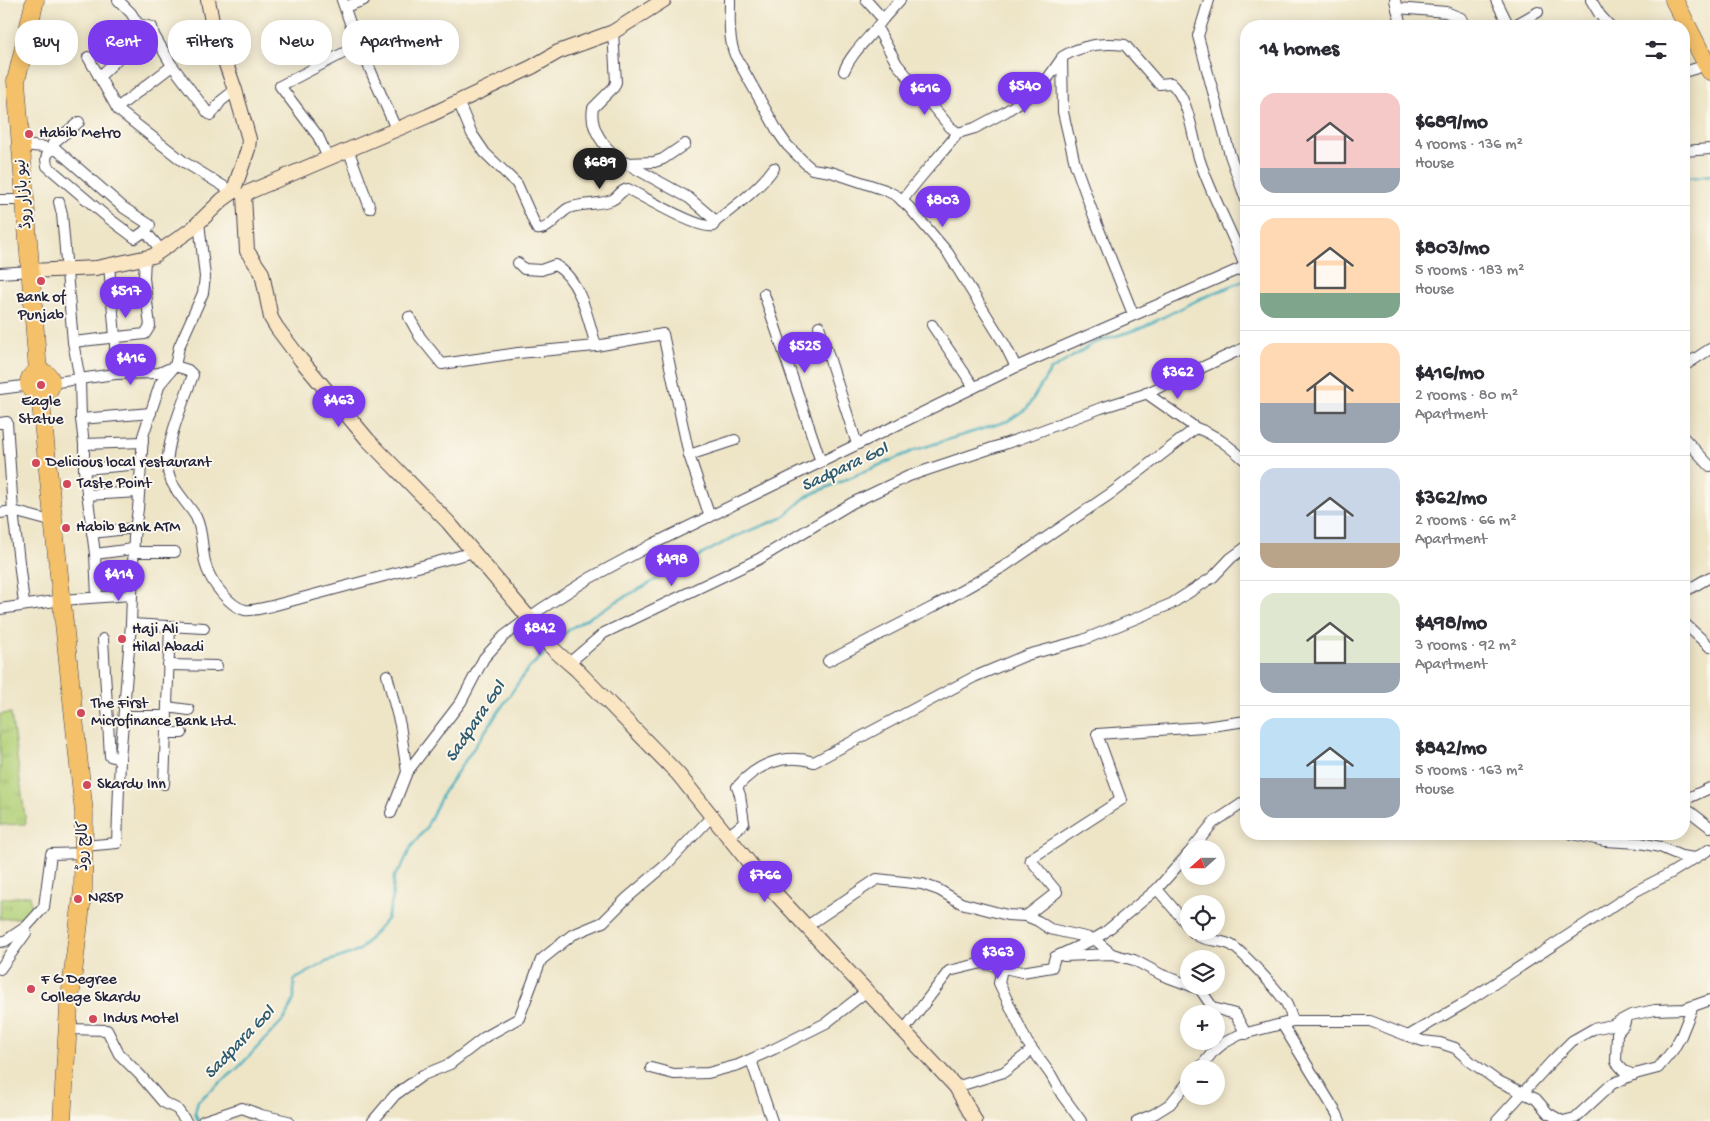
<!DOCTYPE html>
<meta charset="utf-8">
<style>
:root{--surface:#fff;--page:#f2f2f3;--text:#2b2b33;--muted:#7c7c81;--line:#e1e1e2;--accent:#7c3aed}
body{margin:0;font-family:"Gochi Hand","Playpen Sans Arabic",sans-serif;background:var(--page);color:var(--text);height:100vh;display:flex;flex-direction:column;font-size:19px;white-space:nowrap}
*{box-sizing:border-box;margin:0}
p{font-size:16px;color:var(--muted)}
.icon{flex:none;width:28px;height:28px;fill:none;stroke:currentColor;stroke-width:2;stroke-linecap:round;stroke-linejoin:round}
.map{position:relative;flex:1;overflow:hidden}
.panel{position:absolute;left:1240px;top:20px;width:450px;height:820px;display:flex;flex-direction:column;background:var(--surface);border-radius:20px;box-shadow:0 2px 12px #0003}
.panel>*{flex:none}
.top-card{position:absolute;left:15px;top:20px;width:475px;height:45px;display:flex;gap:10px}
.needle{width:32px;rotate:249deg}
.buttons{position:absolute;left:1180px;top:840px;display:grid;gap:10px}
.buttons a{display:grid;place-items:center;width:45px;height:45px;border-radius:50%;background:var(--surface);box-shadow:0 2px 12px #0003;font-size:25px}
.price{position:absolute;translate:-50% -42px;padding:0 11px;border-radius:18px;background:var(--accent);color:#fff;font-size:16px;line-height:32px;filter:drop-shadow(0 1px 2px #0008)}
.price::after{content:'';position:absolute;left:50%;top:30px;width:15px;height:11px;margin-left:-8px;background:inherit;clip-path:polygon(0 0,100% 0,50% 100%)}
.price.selected{background:#222;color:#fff}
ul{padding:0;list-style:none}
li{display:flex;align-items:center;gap:15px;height:125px;padding:0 20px}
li+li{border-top:1px solid var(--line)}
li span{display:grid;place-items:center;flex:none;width:140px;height:100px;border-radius:15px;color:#555}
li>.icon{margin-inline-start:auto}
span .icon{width:60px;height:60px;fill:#fffc;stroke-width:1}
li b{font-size:21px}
h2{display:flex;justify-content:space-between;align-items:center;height:60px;padding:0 20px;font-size:21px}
.chip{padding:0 18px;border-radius:20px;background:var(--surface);box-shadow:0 2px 12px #0003;font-size:18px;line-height:45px}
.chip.selected{background:var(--accent);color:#fff}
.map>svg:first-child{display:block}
</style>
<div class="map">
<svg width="1710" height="1121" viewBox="0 0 1710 1121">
<defs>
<pattern id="park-tufts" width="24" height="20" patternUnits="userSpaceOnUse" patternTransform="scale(1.25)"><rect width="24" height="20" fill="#b1d077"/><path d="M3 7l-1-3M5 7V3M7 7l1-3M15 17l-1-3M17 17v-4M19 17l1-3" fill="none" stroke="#98b268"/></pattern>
</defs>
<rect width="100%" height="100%" fill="#fbf7ec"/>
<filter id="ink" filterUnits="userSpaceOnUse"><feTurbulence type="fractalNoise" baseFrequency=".02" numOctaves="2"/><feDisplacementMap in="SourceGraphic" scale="10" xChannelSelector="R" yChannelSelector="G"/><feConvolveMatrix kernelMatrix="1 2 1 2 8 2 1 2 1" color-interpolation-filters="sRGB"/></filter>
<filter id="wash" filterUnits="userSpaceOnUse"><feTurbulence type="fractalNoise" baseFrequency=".0096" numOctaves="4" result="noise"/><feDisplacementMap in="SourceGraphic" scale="20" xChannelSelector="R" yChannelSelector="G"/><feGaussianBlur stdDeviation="1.12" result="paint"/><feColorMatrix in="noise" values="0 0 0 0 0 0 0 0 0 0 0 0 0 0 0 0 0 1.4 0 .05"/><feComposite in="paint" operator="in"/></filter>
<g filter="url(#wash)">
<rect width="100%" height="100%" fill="#eee5c7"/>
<g fill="url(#park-tufts)" stroke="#6a7959">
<path d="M11,713L26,824L0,825V714Z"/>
<path d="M30,895L32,917L0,919V899Z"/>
</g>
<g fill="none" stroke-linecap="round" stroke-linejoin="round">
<g stroke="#40adbd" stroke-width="2.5">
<path d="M1684,177L1690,178L1710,175"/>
<path d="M554,644L571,628L619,600L734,537L782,518L807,496L915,450L1008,421L1027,408L1050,371L1094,343L1141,328L1202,298L1246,280"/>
<path d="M198,1121L195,1113L198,1101L237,1069L285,1018L294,999V980L326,962L359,951L387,919L392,901L394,876L401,868L411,847L426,828L443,793L527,670L548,650"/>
</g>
</g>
</g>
<g filter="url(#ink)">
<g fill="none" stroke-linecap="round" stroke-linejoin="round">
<defs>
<g id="street">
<path d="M342,0L350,23L396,129"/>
<path d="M730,0C730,18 728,38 735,55L778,132L787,145L805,163L812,169L831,172L885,190L897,196L909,207L948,253L1005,345L1016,367"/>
<path d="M1209,0L1198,36L1230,155L1246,200"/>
<path d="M1395,0L1401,26"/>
<path d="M1496,0L1509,26"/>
<path d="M1591,0L1600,15L1610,26"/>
<path d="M345,7L364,0"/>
<path d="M1397,8L1446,12L1461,18L1465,26"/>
<path d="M883,19L900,0"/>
<path d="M138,24L152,27L154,35L171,64L208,113L211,115L221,101L235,90"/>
<path d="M1513,26L1538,12"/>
<path d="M877,28L897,64L950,127L958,133C940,156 919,177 902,201"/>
<path d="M88,57L118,110L184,162L233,192"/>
<path d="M844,71C852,51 871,37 883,19L866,0"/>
<path d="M1684,72L1707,65"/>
<path d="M99,77C118,60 129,48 138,24L131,13L118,0"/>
<path d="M458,101L472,134L485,153L517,184L537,229C550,231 558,213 569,208C582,203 599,205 612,200C619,197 620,190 628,189C646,198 697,229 713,226L716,221L689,198L620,160C605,148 589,129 593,108L614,87L616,82L613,32"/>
<path d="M117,108L172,66"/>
<path d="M958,133L975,128L1005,112L1041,88L1062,58"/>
<path d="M21,145L44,147L48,152L46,159L47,166L107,217L135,238L145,231L162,251"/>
<path d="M56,149L52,147L53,143L79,122"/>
<path d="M348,149L370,208"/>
<path d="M1684,151L1710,149"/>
<path d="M48,152L56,149L124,208L150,225L145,231"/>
<path d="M328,158L318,136L280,86L359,45"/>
<path d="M627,163L654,162L663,159L685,144"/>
<path d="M0,200H25"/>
<path d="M59,202L62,214L73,342L80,380L81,419L84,444V469L95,554L97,597"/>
<path d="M716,221C737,205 759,189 774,168"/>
<path d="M518,263L524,269L541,270L555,265C581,280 588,319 596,346"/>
<path d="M109,265L115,337V374"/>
<path d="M0,273L31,271"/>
<path d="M764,294L821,462"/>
<path d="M1133,314L1096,222L1075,164L1063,112L1062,57C1081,45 1102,42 1125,45L1159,84L1171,83C1190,100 1192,137 1200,161C1212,197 1232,231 1245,267"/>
<path d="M409,317L420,337L442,364L518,353L596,346L663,334L689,455"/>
<path d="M932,325L974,387"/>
<path d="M819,326L857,444"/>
<path d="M73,342L145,334L150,326L144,278L145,258"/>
<path d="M1684,366L1710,349"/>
<path d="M50,383L115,374L159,373L175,366L188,370L193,375C184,401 164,445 168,471C170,487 188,503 196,517C204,533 201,553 207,569C212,583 230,607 245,610C252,611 262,608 268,607L474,552"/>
<path d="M0,389L30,385"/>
<path d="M1146,393L1196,428"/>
<path d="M81,419L151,413"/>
<path d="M0,423L7,422L13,511L24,604"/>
<path d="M1684,438L1710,466"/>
<path d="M84,444L143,442"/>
<path d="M84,469L141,464"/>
<path d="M87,495L139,492"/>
<path d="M0,513L13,511L54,522"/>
<path d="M710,517L689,455L735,440"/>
<path d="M92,533L135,528"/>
<path d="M133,552H175"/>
<path d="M95,554L133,549"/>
<path d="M1684,592L1710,577"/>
<path d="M0,609L62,600L131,595"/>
<path d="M1684,623L1710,647"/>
<path d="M131,624L204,628"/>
<path d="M103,639L110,756L120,759"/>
<path d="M828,661L933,607L1003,567L1113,492L1196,428C1215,434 1231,448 1246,461"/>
<path d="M569,663L604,633L759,559L852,503L909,476L1019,439L1101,408L1145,394L1246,347"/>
<path d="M168,665L217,666"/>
<path d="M387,675L400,725L407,772"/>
<path d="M167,707L189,710"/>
<path d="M124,716H167"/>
<path d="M166,733H182"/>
<path d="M164,784L170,626"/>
<path d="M1684,800L1710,788"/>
<path d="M1684,807L1710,827"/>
<path d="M391,813L407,772L461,702L484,658L504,636L541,609L590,578L653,544L1016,367L1246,266"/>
<path d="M1572,834L1605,841L1640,843L1660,847L1681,856L1695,858"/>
<path d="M728,836L744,823L740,795L737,787C757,764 784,753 814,762L974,677L1027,655L1083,640L1171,604L1213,577L1231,558L1246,547"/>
<path d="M84,846L117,843L120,759L131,624L134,537L138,509L143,436L160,384L175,366L179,347L203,293L205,277L199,222"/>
<path d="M1192,849L1213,823L1246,801"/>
<path d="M1157,889L1189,927"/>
<path d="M1026,916L1057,892L1030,859L1121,800L1097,734L1204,727L1246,721"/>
<path d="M807,926L877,879L922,884L939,890L961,903L1007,915L1026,916L1038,921L1050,929L1094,939L1104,933L1157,889L1189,853"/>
<path d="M1192,931C1201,942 1217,939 1229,944C1239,947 1280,993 1286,1003C1289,1008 1291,1015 1293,1021"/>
<path d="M0,942L5,941L26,927"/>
<path d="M1064,956L1112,954L1134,960L1162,975L1189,985"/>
<path d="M1002,968L999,983L1027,1042L1051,1075L1062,1095L1081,1121"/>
<path d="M0,969L26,933V927L44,907L51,854L84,853"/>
<path d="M1191,986L1200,989L1213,1008L1235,1014L1246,1034"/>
<path d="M1626,1018L1624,1025L1617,1033L1616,1062L1624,1071L1634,1075"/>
<path d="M1282,1024L1337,1114L1340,1121"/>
<path d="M68,1029L107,1030L119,1054L140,1075L163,1102L177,1109L186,1121"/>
<path d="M904,1030L949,971L982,963L1022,972L1052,967L1055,957L1094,939L1112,954"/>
<path d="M1408,1036L1463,1004L1636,891L1671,873L1710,849"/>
<path d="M751,1060L772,1121"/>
<path d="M651,1068L674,1074L708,1073L738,1065L774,1049L826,1023L867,991"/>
<path d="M1199,1069L1212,1053L1224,1043L1239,1035L1293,1021H1370L1408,1036L1423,1041L1440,1043L1455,1048L1471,1062L1496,1080L1536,1099L1548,1113L1562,1121"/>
<path d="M956,1087L1004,1072L1032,1050"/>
<path d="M203,1121L242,1108L261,1115L288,1121"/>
<path d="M373,1121L395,1095L423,1075L450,1064L485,1037L519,1018L541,960L572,935L603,922L627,898L667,864L712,816"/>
<path d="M1137,1121L1154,1114L1170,1104L1189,1081"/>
<path d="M1497,1121L1552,1061L1572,1041L1593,1029L1612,1025L1631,1015L1655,1010L1684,1009L1693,1006"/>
<path d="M1563,1121L1575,1118L1612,1084L1635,1074L1658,1068L1673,1050L1681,1036L1693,1006L1710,1000"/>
</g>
<g id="secondary">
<path d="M244,196L247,251L262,273L271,318L277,328L301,360L368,440L448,522L529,618C540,639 558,654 576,669L678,774L763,880L956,1087L975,1121"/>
<path d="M244,196L249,192L428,116L532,67L558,52L613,32L664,0"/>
<path d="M31,271L96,268L153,256L192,229L222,200L233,192L248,149L249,139L235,90L213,27L208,0"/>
</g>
<g id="highway">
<path d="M35,0L16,81L38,372"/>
<path d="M1674,0L1710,71"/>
<circle cx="40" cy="383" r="11"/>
<path d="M40,394L84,813L83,889L69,1007L62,1121"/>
</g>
</defs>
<use href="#street" stroke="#413f50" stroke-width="12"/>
<use href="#secondary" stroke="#413f50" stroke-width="16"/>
<use href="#highway" stroke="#413f50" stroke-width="19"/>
<use href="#street" stroke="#fff" stroke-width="10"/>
<use href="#secondary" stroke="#fbe6c4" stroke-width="14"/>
<use href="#highway" stroke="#f4c16b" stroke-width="18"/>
</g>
</g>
<g fill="#d1495b" stroke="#fbf7ec" stroke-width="2">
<circle cx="29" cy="134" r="5"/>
<circle cx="41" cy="281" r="5"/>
<circle cx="41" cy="385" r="5"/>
<circle cx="36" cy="463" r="5"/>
<circle cx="67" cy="484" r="5"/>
<circle cx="66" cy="528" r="5"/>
<circle cx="122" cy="639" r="5"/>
<circle cx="81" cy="713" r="5"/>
<circle cx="87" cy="785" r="5"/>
<circle cx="78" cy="899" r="5"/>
<circle cx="31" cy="989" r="5"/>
<circle cx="93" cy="1019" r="5"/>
</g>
<g text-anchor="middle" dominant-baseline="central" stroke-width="4" stroke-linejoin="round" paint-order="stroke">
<g font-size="16" fill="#22223b" stroke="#fbf7ec" text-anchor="start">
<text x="39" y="134">Habib Metro</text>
<text x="41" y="298" text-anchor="middle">Bank of<tspan x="41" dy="18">Punjab</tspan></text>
<text x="41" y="402" text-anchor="middle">Eagle<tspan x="41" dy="18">Statue</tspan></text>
<text x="46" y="463">Delicious local restaurant</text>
<text x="77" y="484">Taste Point</text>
<text x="76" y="528">Habib Bank ATM</text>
<text x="132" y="630">Haji Ali<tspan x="132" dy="18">Hilal Abadi</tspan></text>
<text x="91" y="704">The First<tspan x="91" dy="18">Microfinance Bank Ltd.</tspan></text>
<text x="97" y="785">Skardu Inn</text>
<text x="88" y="899">NRSP</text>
<text x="41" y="980">F G Degree<tspan x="41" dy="18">College Skardu</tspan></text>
<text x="103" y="1019">Indus Motel</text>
</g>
<g font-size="16" fill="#22223b" stroke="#fbf7ec">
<text transform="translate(25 194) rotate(-95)">نیو بازار روڈ</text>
<text transform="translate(84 846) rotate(-90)">کالج روڈ</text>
</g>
<g font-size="18" font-style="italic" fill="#2e5a6f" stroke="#fbf7ec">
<text transform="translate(845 468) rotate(-25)">Sadpara Gol</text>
<text transform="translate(476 722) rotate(-56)">Sadpara Gol</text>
<text transform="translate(240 1043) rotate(-46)">Sadpara Gol</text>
</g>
</g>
</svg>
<div class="buttons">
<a><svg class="needle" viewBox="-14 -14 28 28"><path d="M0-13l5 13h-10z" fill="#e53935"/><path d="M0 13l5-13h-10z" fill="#7c7c81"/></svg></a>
<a><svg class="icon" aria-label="locate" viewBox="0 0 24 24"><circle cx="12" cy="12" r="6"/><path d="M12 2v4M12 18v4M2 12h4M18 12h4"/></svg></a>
<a><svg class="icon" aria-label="layers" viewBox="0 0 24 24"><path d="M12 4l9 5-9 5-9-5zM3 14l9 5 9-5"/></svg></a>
<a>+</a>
<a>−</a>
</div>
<b class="price" style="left:1025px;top:114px">$540</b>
<b class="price" style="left:925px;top:116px">$616</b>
<b class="price selected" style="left:600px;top:190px">$689</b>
<b class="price" style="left:943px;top:228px">$803</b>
<b class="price" style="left:126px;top:319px">$517</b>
<b class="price" style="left:805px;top:374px">$525</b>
<b class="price" style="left:131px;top:386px">$416</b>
<b class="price" style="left:1178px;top:400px">$362</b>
<b class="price" style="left:339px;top:428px">$463</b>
<b class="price" style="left:672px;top:587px">$498</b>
<b class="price" style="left:119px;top:602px">$414</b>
<b class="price" style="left:540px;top:656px">$842</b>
<b class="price" style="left:765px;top:903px">$766</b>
<b class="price" style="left:998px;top:980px">$363</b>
<div class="top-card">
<a class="chip">Buy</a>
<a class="chip selected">Rent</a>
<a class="chip">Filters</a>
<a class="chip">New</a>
<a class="chip">Apartment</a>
</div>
<section class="panel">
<h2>14 homes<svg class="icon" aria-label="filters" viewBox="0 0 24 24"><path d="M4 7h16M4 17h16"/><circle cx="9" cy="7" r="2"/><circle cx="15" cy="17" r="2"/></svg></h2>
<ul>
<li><span style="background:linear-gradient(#f6c9c9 75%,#9aa5b1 0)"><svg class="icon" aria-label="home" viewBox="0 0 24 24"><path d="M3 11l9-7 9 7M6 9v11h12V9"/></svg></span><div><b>$689/mo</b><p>4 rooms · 136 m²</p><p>House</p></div></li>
<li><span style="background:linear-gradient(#ffd9b3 75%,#7fa58c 0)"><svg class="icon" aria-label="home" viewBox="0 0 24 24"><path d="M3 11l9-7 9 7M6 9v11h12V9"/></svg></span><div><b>$803/mo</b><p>5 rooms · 183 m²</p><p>House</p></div></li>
<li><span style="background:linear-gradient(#ffd9b3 60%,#9aa5b1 0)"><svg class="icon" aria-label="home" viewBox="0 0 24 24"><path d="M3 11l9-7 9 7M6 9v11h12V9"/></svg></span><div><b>$416/mo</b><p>2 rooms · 80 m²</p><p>Apartment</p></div></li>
<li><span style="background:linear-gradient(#c9d6e8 75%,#b9a48a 0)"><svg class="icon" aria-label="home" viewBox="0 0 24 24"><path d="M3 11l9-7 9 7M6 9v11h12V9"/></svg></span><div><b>$362/mo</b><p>2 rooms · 66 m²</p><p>Apartment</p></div></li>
<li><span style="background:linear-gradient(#dfe7d0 70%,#9aa5b1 0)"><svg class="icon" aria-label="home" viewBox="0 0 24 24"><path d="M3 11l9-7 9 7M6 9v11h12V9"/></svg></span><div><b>$498/mo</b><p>3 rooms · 92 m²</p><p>Apartment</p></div></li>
<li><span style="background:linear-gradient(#bfe0f5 60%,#9aa5b1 0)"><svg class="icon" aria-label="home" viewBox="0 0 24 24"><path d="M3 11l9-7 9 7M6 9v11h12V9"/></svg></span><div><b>$842/mo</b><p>5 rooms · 163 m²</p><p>House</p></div></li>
</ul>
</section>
</div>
